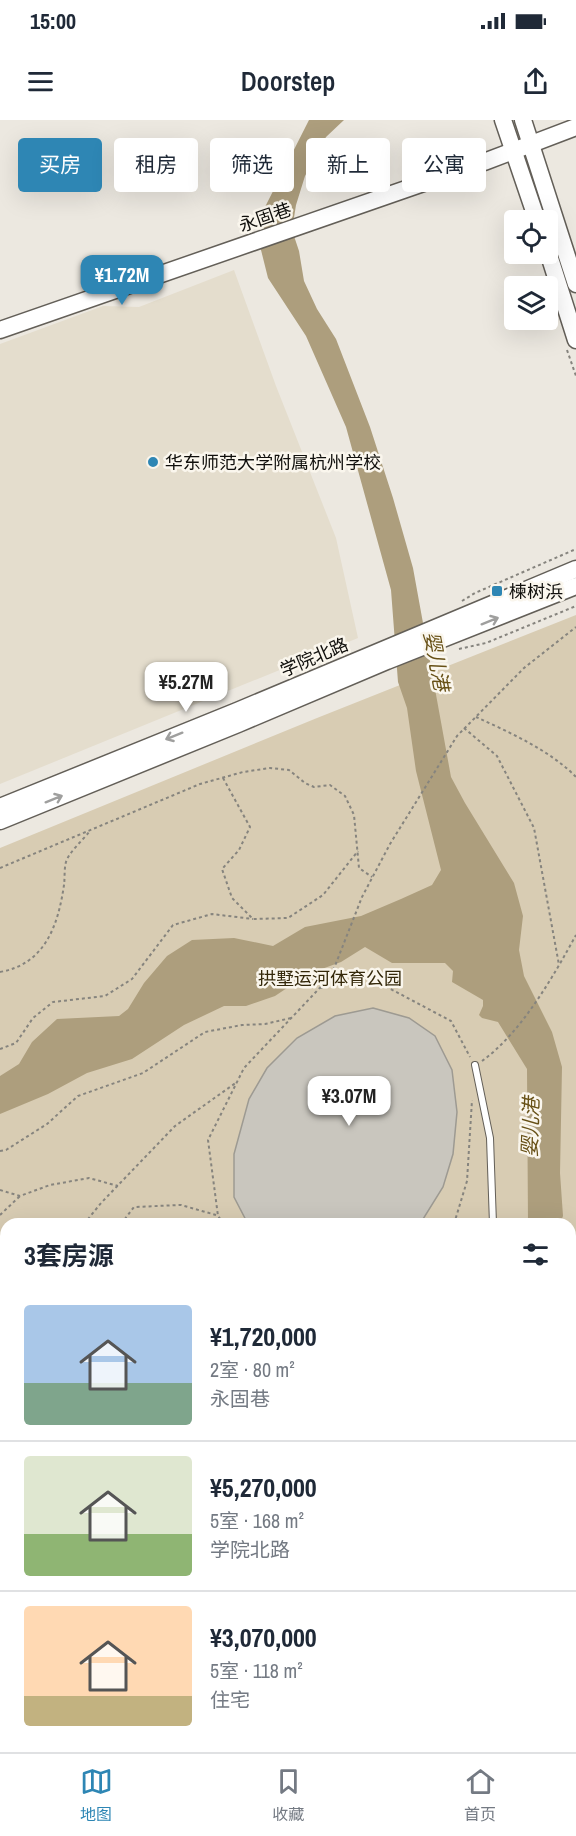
<!DOCTYPE html>
<html lang="zh">
<meta charset="utf-8">
<style>
:root{--surface:#fff;--page:#f2f2f3;--text:#1f2937;--muted:#747a83;--line:#e0e1e3;--accent:#2e86b4}
body{margin:0;font-family:"Archivo Narrow","Noto Sans SC",sans-serif;background:var(--page);color:var(--text);height:100vh;display:flex;flex-direction:column;font-size:22px;white-space:nowrap}
*{box-sizing:border-box;margin:0}
p{font-size:20px;color:var(--muted)}
.icon{flex:none;width:33px;height:33px;fill:none;stroke:currentColor;stroke-width:2;stroke-linecap:round;stroke-linejoin:round}
.map{position:relative;flex:1;overflow:hidden}
.panel{position:absolute;left:0px;top:1098px;width:576px;height:534px;display:flex;flex-direction:column;background:var(--surface);border-radius:18px 18px 0 0;box-shadow:0 6px 24px #0002}
.panel>*{flex:none}
.hud{position:absolute;left:18px;top:18px;width:540px;height:54px;display:flex;gap:12px}
.buttons{position:absolute;left:504px;top:90px;display:grid;gap:12px}
.buttons a{display:grid;place-items:center;width:54px;height:54px;border-radius:6px;background:var(--surface);box-shadow:0 6px 24px #0002;font-size:30px}
.price{position:absolute;translate:-50% -51px;padding:0 14px;border-radius:12px;background:#fff;color:#222;font-size:20px;line-height:39px;filter:drop-shadow(0 2px 3px #0008)}
.price::after{content:'';position:absolute;left:50%;top:36px;width:18px;height:14px;margin-left:-9px;background:inherit;clip-path:polygon(0 0,100% 0,50% 100%)}
.price.on{background:var(--accent);color:#fff}
ul{padding:0;list-style:none}
li{display:flex;align-items:center;gap:18px;height:150px;padding:0 24px}
li+li{border-top:2px solid var(--line)}
li span{display:grid;place-items:center;flex:none;width:168px;height:120px;border-radius:6px;color:#555}
li>.icon{margin-inline-start:auto}
span .icon{width:72px;height:72px;fill:#fffc;stroke-width:1}
li b{font-size:26px}
h2{display:flex;justify-content:space-between;align-items:center;height:72px;padding:0 24px;font-size:26px}
.tag{padding:0 21px;border-radius:6px;background:var(--surface);box-shadow:0 6px 24px #0002;font-size:21px;line-height:54px}
.tag.on{background:var(--accent);color:#fff}
.status{display:flex;justify-content:space-between;align-items:center;height:42px;padding:0 30px;background:var(--surface);direction:ltr}
.status svg{height:16px;fill:currentColor}
header{display:flex;justify-content:space-between;align-items:center;height:78px;padding:0 24px;background:var(--surface);font-size:27px;font-weight:600}
.dock{display:flex;justify-content:space-around;align-items:center;height:84px;border-top:2px solid var(--line);background:var(--surface);font-size:16px;color:var(--muted)}
.dock a{display:grid;justify-items:center;gap:3px}
.dock .on{color:var(--accent)}
.map>svg:first-child{display:block}
</style>
<div class="status"><b>15:00</b><svg viewBox="0 0 49 12"><path d="M0 12V9h3v3zM5 12V6h3v6zM10 12V3h3v9zM15 12V0h3v12zM26 1h20v11H26zM47 4h2v5h-2z"/></svg></div>
<header><svg class="icon" aria-label="menu" viewBox="0 0 24 24"><path d="M4 6h16M4 12h16M4 18h16"/></svg>Doorstep<svg class="icon" aria-label="share" viewBox="0 0 24 24"><path d="M12 15V3M7 8l5-5 5 5M5 13v7h14v-7"/></svg></header>
<div class="map">
<svg width="576" height="1632" viewBox="0 0 576 1632">
<rect width="100%" height="100%" fill="#ece8e0"/>
<path fill="#e4ddcd" d="M234,150L276,266L336,418L358,518L0,664V224L103,186L139,187Z"/>
<path fill="#d8ccb3" d="M576,495V1130L570,1169V1104H6V1608L0,1609V728L317,598Z"/>
<path fill="#ad9e7d" d="M309,0H344L326,17L305,56L296,85L292,110L299,131L304,161L317,189L336,219L370,307L393,378L413,448L451,657L465,683L514,763L523,796L519,830L524,856L552,912L562,947L560,1053L563,1096L560,1104H528L527,949L498,902L482,898L479,895L483,886V880L452,862L453,851L445,843H392L365,827L341,842L308,854L275,876L246,886H224L184,905L132,939L87,953L48,974L0,994V956L19,944L32,922L57,899L119,896L128,889L144,863L167,836L192,820L234,818L273,826L305,807L361,796L401,779L432,765L441,750L416,651L407,588L398,562L391,470L346,307L306,216L268,158L260,126L265,87Z"/>
<path fill="#c9c6be" stroke="#9d9a92" stroke-width="1.5" d="M373,888L409,898L435,916L452,950L457,992L453,1034L443,1067L420,1104H248L234,1077V1034L249,979L267,948L297,918L335,896Z"/>
<g fill="none" stroke-linecap="round" stroke-linejoin="round">
<defs>
<g id="lane">
<path d="M475,945L490,1018L493,1104"/>
<path d="M570,1294L576,1296"/>
<path d="M0,1548L3,1568H6"/>
</g>
<g id="secondary">
<path d="M503,0L537,100"/>
<path d="M523,0L576,164"/>
<path d="M548,132L576,220"/>
<path d="M0,210L484,42L576,7"/>
<path d="M0,687L237,591L576,449"/>
<path d="M0,701L238,604L387,541L576,466"/>
<path d="M570,1538L576,1537"/>
<path d="M570,1562H576"/>
<path d="M0,1623L6,1622"/>
<path d="M29,1626L30,1632"/>
<path d="M107,1632L147,1626"/>
</g>
</defs>
<use href="#lane" stroke="#635f58" stroke-width="8"/>
<use href="#secondary" stroke="#635f58" stroke-width="19"/>
<g stroke="#86847e" stroke-width="2" stroke-dasharray="3 3" stroke-linecap="butt">
<path d="M567,230L576,256"/>
<path d="M462,481L475,473L576,429"/>
<path d="M459,529L486,523L576,486"/>
<path d="M476,597C509,612 551,631 576,657"/>
<path d="M464,608L497,636L534,708L559,845"/>
<path d="M223,658L250,707L239,730L222,749L232,778L253,799L288,798L323,775L358,731"/>
<path d="M0,748L200,664L243,652L270,648L289,650L305,663L314,667L330,665L345,676L354,695L359,748L372,757"/>
<path d="M0,852C45,844 58,806 64,765C65,758 64,749 66,742C69,732 83,720 89,712"/>
<path d="M320,868L345,864L385,866L451,901L470,937"/>
<path d="M0,929L16,923L33,898L53,882L105,876L132,859L173,805L212,794L253,799"/>
<path d="M482,941C521,913 553,857 576,815"/>
<path d="M0,1031L6,1030L47,1004L78,976L143,953L205,912L242,905L265,904L291,898"/>
<path d="M0,1070L20,1076L50,1065L89,1058L118,1066"/>
<path d="M0,1095L20,1076"/>
<path d="M84,1104L101,1083L175,1006L237,962"/>
<path d="M121,1104L134,1087L181,1085L216,1095"/>
<path d="M224,1104L218,1096L208,1020L244,948L331,856L362,777L390,724L457,616L524,548L576,507"/>
<path d="M454,1104L467,1061L472,980"/>
<path d="M0,1226L6,1217"/>
<path d="M0,1286L6,1280"/>
<path d="M574,1286L576,1256"/>
<path d="M572,1304L573,1487"/>
<path d="M0,1510L6,1515"/>
</g>
<use href="#lane" stroke="#fff" stroke-width="6"/>
<use href="#secondary" stroke="#fff" stroke-width="16"/>
</g>
<defs><path id="oneway-shaft" d="M-6 0H5M1.5-3L5.5 0L1.5 3" fill="none" stroke-width="1.6" stroke-linecap="round" stroke-linejoin="round" transform="scale(1.5)"/></defs>
<g stroke="#9f9f9e">
<use href="#oneway-shaft" transform="translate(490 501) rotate(-22)"/>
<use href="#oneway-shaft" transform="translate(174 616) rotate(158)"/>
<use href="#oneway-shaft" transform="translate(54 679) rotate(-22)"/>
</g>
<g fill="#2e86b4" stroke="#faf6ed" stroke-width="2">
<circle cx="153" cy="342" r="6"/>
<rect x="491" y="465" width="12" height="12" rx="3"/>
</g>
<g text-anchor="middle" dominant-baseline="central" stroke-width="5" stroke-linejoin="round" paint-order="stroke">
<g font-size="18" fill="#100f0c" stroke="#faf6ed">
<text transform="translate(265 97) rotate(-19)">永固巷</text>
<text transform="translate(314 537) rotate(-23)">学院北路</text>
</g>
<g font-size="18" fill="#100f0c" stroke="#faf6ed" text-anchor="start">
<text x="165" y="342">华东师范大学附属杭州学校</text>
<text x="509" y="471">楝树浜</text>
</g>
<g font-size="18" fill="#34280a" stroke="#faf6ed">
<text x="330" y="858">拱墅运河体育公园</text>
</g>
<g font-size="20" font-style="italic" fill="#675016" stroke="#faf6ed">
<text transform="translate(437 541) rotate(79)">婴儿港</text>
<text transform="translate(530 1007) rotate(-88)">婴儿港</text>
</g>
</g>
</svg>
<div class="buttons">
<a><svg class="icon" aria-label="locate" viewBox="0 0 24 24"><circle cx="12" cy="12" r="6"/><path d="M12 2v4M12 18v4M2 12h4M18 12h4"/></svg></a>
<a><svg class="icon" aria-label="layers" viewBox="0 0 24 24"><path d="M12 4l9 5-9 5-9-5zM3 14l9 5 9-5"/></svg></a>
</div>
<b class="price on" style="left:122px;top:186px">¥1.72M</b>
<b class="price" style="left:186px;top:593px">¥5.27M</b>
<b class="price" style="left:349px;top:1007px">¥3.07M</b>
<div class="hud">
<a class="tag on">买房</a>
<a class="tag">租房</a>
<a class="tag">筛选</a>
<a class="tag">新上</a>
<a class="tag">公寓</a>
</div>
<section class="panel">
<h2>3套房源<svg class="icon" aria-label="filters" viewBox="0 0 24 24"><path d="M4 7h16M4 17h16"/><circle cx="9" cy="7" r="2"/><circle cx="15" cy="17" r="2"/></svg></h2>
<ul>
<li><span style="background:linear-gradient(#a9c7e8 65%,#7fa58c 0)"><svg class="icon" aria-label="home" viewBox="0 0 24 24"><path d="M3 11l9-7 9 7M6 9v11h12V9"/></svg></span><div><b>¥1,720,000</b><p>2室 · 80 m²</p><p>永固巷</p></div></li>
<li><span style="background:linear-gradient(#dfe7d0 65%,#8fb573 0)"><svg class="icon" aria-label="home" viewBox="0 0 24 24"><path d="M3 11l9-7 9 7M6 9v11h12V9"/></svg></span><div><b>¥5,270,000</b><p>5室 · 168 m²</p><p>学院北路</p></div></li>
<li><span style="background:linear-gradient(#ffd9b3 75%,#c2b280 0)"><svg class="icon" aria-label="home" viewBox="0 0 24 24"><path d="M3 11l9-7 9 7M6 9v11h12V9"/></svg></span><div><b>¥3,070,000</b><p>5室 · 118 m²</p><p>住宅</p></div></li>
</ul>
</section>
</div>
<nav class="dock">
<a class="on"><svg class="icon" aria-label="map" viewBox="0 0 24 24"><path d="M3 6l6-2 6 2 6-2v14l-6 2-6-2-6 2zM9 4v14M15 6v14"/></svg>地图</a>
<a><svg class="icon" aria-label="saved" viewBox="0 0 24 24"><path d="M7 4h10v16l-5-4-5 4z"/></svg>收藏</a>
<a><svg class="icon" aria-label="home" viewBox="0 0 24 24"><path d="M3 11l9-7 9 7M6 9v11h12V9"/></svg>首页</a>
</nav>
